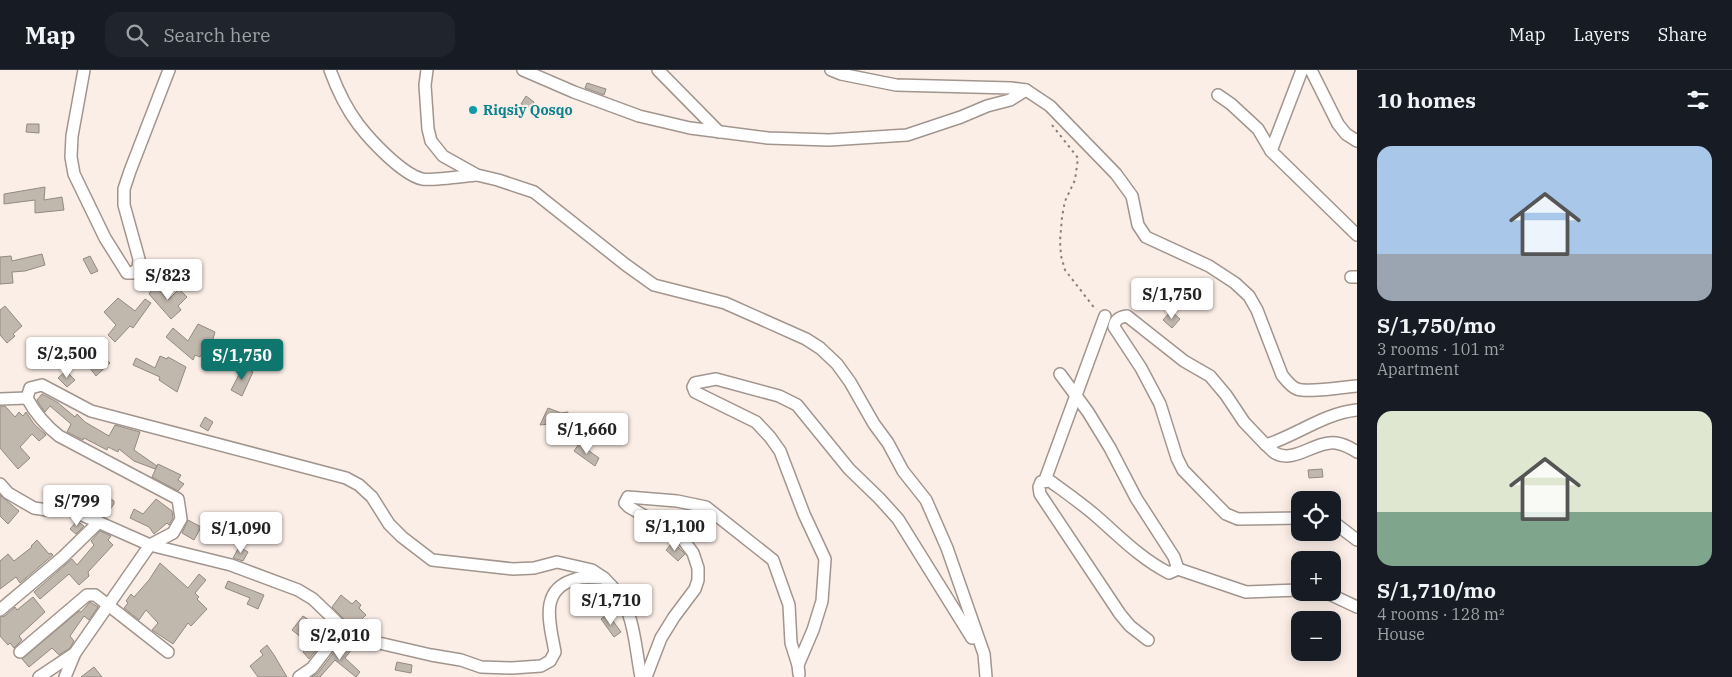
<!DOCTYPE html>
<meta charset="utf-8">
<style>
:root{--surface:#171b24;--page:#20242c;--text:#f1f3f6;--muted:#9ea1a6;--line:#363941;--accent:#0f766e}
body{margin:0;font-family:"IBM Plex Serif",serif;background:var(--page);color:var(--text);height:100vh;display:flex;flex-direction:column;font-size:19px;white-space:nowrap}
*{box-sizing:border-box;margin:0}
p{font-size:16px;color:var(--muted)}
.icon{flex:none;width:28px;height:28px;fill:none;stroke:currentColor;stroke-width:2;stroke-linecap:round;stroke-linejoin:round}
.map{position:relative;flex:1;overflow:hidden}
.panel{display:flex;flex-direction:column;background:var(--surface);width:375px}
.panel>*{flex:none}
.buttons{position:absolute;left:1291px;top:421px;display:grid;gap:10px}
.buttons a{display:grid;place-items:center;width:50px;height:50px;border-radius:10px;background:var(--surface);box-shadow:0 2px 12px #0003;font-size:25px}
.price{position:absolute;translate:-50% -42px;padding:0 11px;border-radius:5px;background:#fff;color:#222;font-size:16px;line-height:32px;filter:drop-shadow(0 1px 2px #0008)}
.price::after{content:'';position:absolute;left:50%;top:30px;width:15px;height:11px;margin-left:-8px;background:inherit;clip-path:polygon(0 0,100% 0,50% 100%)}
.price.on{background:var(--accent);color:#fff}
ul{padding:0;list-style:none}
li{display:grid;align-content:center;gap:10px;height:265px;padding:0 20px}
li span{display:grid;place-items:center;height:155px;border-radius:15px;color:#555}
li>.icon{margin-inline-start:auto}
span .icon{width:90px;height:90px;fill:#fffc;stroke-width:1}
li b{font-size:21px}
h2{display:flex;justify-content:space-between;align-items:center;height:60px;padding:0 20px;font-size:21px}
header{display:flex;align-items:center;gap:30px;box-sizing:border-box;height:70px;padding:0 25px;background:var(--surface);border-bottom:1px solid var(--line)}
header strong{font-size:24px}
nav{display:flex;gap:28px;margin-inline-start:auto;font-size:18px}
.search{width:350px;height:45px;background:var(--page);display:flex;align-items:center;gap:12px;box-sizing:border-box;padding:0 18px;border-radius:15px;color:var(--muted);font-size:19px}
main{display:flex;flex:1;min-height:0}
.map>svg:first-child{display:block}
</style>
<header>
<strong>Map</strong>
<div class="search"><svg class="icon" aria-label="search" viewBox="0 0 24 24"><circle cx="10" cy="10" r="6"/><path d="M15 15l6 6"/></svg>Search here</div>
<nav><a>Map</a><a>Layers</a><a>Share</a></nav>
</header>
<main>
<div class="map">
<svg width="1357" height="607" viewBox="0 0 1357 607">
<rect width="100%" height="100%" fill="#fbeee7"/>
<g fill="#c0b7ad" stroke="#938a81">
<path d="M587,13L606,19L604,25L585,18Z"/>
<path d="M526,26L534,32L530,39L521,34Z"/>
<path d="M27,54H39V63L26,62Z"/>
<path d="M45,117L44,130L62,127L64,140L35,143V130L4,134V124Z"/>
<path d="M42,184L45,195L25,201L12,202L13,213L0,214V187L11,186L12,191Z"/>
<path d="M90,186L98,201L91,204L83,189Z"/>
<path d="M154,215L168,230L179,219L187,227L178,236L181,240L171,249L149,224Z"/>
<path d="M118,228L135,241L145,229L151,233L133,258L130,256L115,272L108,265L116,255L104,242Z"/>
<path d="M5,236L22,256L13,264L15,266L7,273L0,265V240Z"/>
<path d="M1171,241L1180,249L1172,258L1163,250Z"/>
<path d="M198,254L215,262L213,269L200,287L195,285L193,290L166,267L173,258L188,271Z"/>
<path d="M102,285L110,293L96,306L89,297Z"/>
<path d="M212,285L223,289L220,297L210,294Z"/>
<path d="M160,286L167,289L168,287L186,297L177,322L159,310L160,307L133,295L136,288L155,298Z"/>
<path d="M243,297L253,302L242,326L231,320Z"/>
<path d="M66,301L75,310L67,317L58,308Z"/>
<path d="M42,324L57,332L75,347L77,344L85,352L109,366L115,355L140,362L134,380L157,396L155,399L134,391L119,379L118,382L108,377L107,380L84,368L83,370L67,362L71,354L50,336L45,342L40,335L37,330Z"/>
<path d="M0,336H5L15,347L19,342L23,346L26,342L34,354L46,365L39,371L32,364L20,377L30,388L18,399L0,378Z"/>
<path d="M548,338L561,343L568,342L566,352L540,355Z"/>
<path d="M205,347L213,352L208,361L200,356Z"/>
<path d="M579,374L599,388L595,396L574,381Z"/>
<path d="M158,394L181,405L178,410L184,414L178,421L152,407Z"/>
<path d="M1322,399L1323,407L1309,408L1308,400Z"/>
<path d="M90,415L114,431V434L109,441L84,423Z"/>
<path d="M0,425L19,441L8,454L0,446Z"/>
<path d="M156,429L172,441L173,448L169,455L167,453L154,464L149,457L130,448L134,439L143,444Z"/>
<path d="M188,450L201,457L194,470L182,463Z"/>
<path d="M77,451L84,456L76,464L70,459Z"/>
<path d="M100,461L111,466L108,470L113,475L88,502L89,506L79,515L69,504L40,529L34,522L72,489L77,495L94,475L91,471Z"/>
<path d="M37,470L49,484L51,483L53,485L20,513L16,507L0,519V491L8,484L14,491L32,477L31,476Z"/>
<path d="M673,472L685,484L678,491L666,480Z"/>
<path d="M239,477L248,482L243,491L233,488Z"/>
<path d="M160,493L188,518L199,504L206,510L195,523L199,527L197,529L207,539L191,556L188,553L173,574L152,560L158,553L146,540L139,550L124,538L128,533L126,531L131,524L134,527L149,510Z"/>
<path d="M228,511L264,525L258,539L247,534L250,528L225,518Z"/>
<path d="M341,525L352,534L356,530L361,535L359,538L366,545L356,555L347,552L332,537Z"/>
<path d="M33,527L45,542L19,566L22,570L14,578L10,573L8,575L0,566V547L5,546L15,537L17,540Z"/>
<path d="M90,532L98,537L89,550L84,546L70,566L74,571L70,578L59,585L52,578L29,597L22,589L79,541L81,542Z"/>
<path d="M608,544L621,562L614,567L601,549Z"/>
<path d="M303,546L315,554L316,552L330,563L309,589L303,582L311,575L292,560Z"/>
<path d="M343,571L352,579L345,588L360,602L356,607L335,590L320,607H312L318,603Z"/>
<path d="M267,575L274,585L287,607H258L250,596L263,585L260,581Z"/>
<path d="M397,592L412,595L411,603L395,600Z"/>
<path d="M94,597L102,607H81Z"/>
</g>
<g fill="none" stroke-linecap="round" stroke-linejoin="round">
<defs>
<g id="minor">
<path d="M84,0L72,66L71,87L74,104L105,168L127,203H133L138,198L139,189L124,135V119L130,101L169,0"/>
<path d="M330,0C337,19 346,38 358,54C371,71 402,104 422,109C430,111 465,106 476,105"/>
<path d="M427,0L425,15L428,59L431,71L443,86L477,105L498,110L534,122L626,195L654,215L725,233L806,269L820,278L837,294L850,312L874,354L888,373L903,401L926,430L947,478L984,584L986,607"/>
<path d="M523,0L574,22L639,46L690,58L768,68L829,70L907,65L961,47L987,36L1010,30L1026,20L1011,18L896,15L841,4L831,0"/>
<path d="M658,0L719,62"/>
<path d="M1311,0L1338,54L1346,64L1357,71"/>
<path d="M1026,20L1050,36L1116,104L1132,126L1138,155L1146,167L1209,196L1235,213L1249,226L1257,240L1282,305C1286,310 1291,317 1297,319C1309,323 1343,317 1357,316"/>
<path d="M1218,25L1231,34L1258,59L1271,81L1357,165"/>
<path d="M1271,81L1302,0"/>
<path d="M1351,207H1357"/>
<path d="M1060,304L1088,342L1110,378L1136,428L1174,487L1178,499"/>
<path d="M0,329L27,328"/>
<path d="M1266,375C1269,377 1272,381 1275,383C1294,394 1316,370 1336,373C1343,374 1351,378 1357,382"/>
<path d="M1045,410L1105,246"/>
<path d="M0,414L8,423L34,438L47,440H71L150,475L231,495L298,520L313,529L343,558L379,573L431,585L461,590L481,597L512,598L541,596L550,591L555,582C550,554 538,519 576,509C584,506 595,508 604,508C636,538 633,566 641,607"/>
<path d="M1300,448L1238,449L1226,444L1218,436L1183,400L1177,388L1160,334L1141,298L1114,257C1115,249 1120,247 1127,246L1184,291L1210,306L1226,325L1244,352L1266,375C1297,365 1325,343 1357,340"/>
<path d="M1332,451L1357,470"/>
<path d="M1325,522L1357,537"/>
<path d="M0,540L63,487L99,452"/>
<path d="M1148,570L1130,556L1120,544L1040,424L1039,417L1041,412L1050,411C1065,422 1081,433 1096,446C1119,466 1141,489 1169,503L1178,499L1246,522L1300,520"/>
<path d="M20,582L87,525H95L108,535L168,582"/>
<path d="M799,604L798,595L813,560L822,531L825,489L804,444L780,381L770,367L756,352L695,322L693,317L695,313L716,309L779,326L797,335L849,399L879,428L898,449L972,568"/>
<path d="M39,607L75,583"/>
<path d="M65,607L75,583L150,475L173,463L181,449L178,429L59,366C45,355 35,343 27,328L30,318L42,315L91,341L346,408L359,415L372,427L389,454L402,467L432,490L513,499L534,498L557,492L592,500L604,508"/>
<path d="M299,607L312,598L343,558"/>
<path d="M646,607L661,568L674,547L695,519L698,510V498L693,483L681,467L629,437L625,433L628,427L677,431L706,437L773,490L789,535L791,573L798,595"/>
</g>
</defs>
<use href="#minor" stroke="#a1958e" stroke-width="14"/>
<path stroke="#877f7a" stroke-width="2" stroke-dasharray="2.5 4" stroke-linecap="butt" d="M1052,55L1078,88L1075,110L1065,131L1062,147L1060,171L1061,186L1065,200L1096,240"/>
<use href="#minor" stroke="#fff" stroke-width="11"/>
</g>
<circle fill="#0f9aa8" stroke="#fbeee7" stroke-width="2" cx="473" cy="40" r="5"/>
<g text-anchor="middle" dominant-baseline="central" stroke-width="4.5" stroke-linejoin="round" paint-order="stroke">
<g font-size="14" font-weight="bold" fill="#0d838f" stroke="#fbeee7" text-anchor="start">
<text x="483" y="40">Riqsiy Qosqo</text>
</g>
</g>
</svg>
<div class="buttons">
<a><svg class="icon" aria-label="locate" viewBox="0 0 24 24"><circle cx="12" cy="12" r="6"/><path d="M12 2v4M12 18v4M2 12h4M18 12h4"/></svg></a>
<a>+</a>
<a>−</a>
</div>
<b class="price" style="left:168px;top:231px">S/823</b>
<b class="price" style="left:1172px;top:250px">S/1,750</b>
<b class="price" style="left:67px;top:309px">S/2,500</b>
<b class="price on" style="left:242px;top:311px">S/1,750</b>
<b class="price" style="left:587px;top:385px">S/1,660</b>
<b class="price" style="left:77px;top:457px">S/799</b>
<b class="price" style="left:675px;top:482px">S/1,100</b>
<b class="price" style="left:241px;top:484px">S/1,090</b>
<b class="price" style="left:611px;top:556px">S/1,710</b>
<b class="price" style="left:340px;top:591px">S/2,010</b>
</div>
<section class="panel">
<h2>10 homes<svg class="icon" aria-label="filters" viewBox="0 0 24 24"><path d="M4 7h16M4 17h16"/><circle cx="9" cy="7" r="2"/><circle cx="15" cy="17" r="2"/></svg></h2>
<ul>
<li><span style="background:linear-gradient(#a9c7e8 70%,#9aa5b1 0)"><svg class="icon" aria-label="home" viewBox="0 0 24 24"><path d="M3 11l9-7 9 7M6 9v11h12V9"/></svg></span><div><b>S/1,750/mo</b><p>3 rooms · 101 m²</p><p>Apartment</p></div></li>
<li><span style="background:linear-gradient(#dfe7d0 65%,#7fa58c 0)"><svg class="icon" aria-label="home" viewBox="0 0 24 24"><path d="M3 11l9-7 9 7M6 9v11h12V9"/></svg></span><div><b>S/1,710/mo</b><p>4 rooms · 128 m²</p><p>House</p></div></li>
</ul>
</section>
</main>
